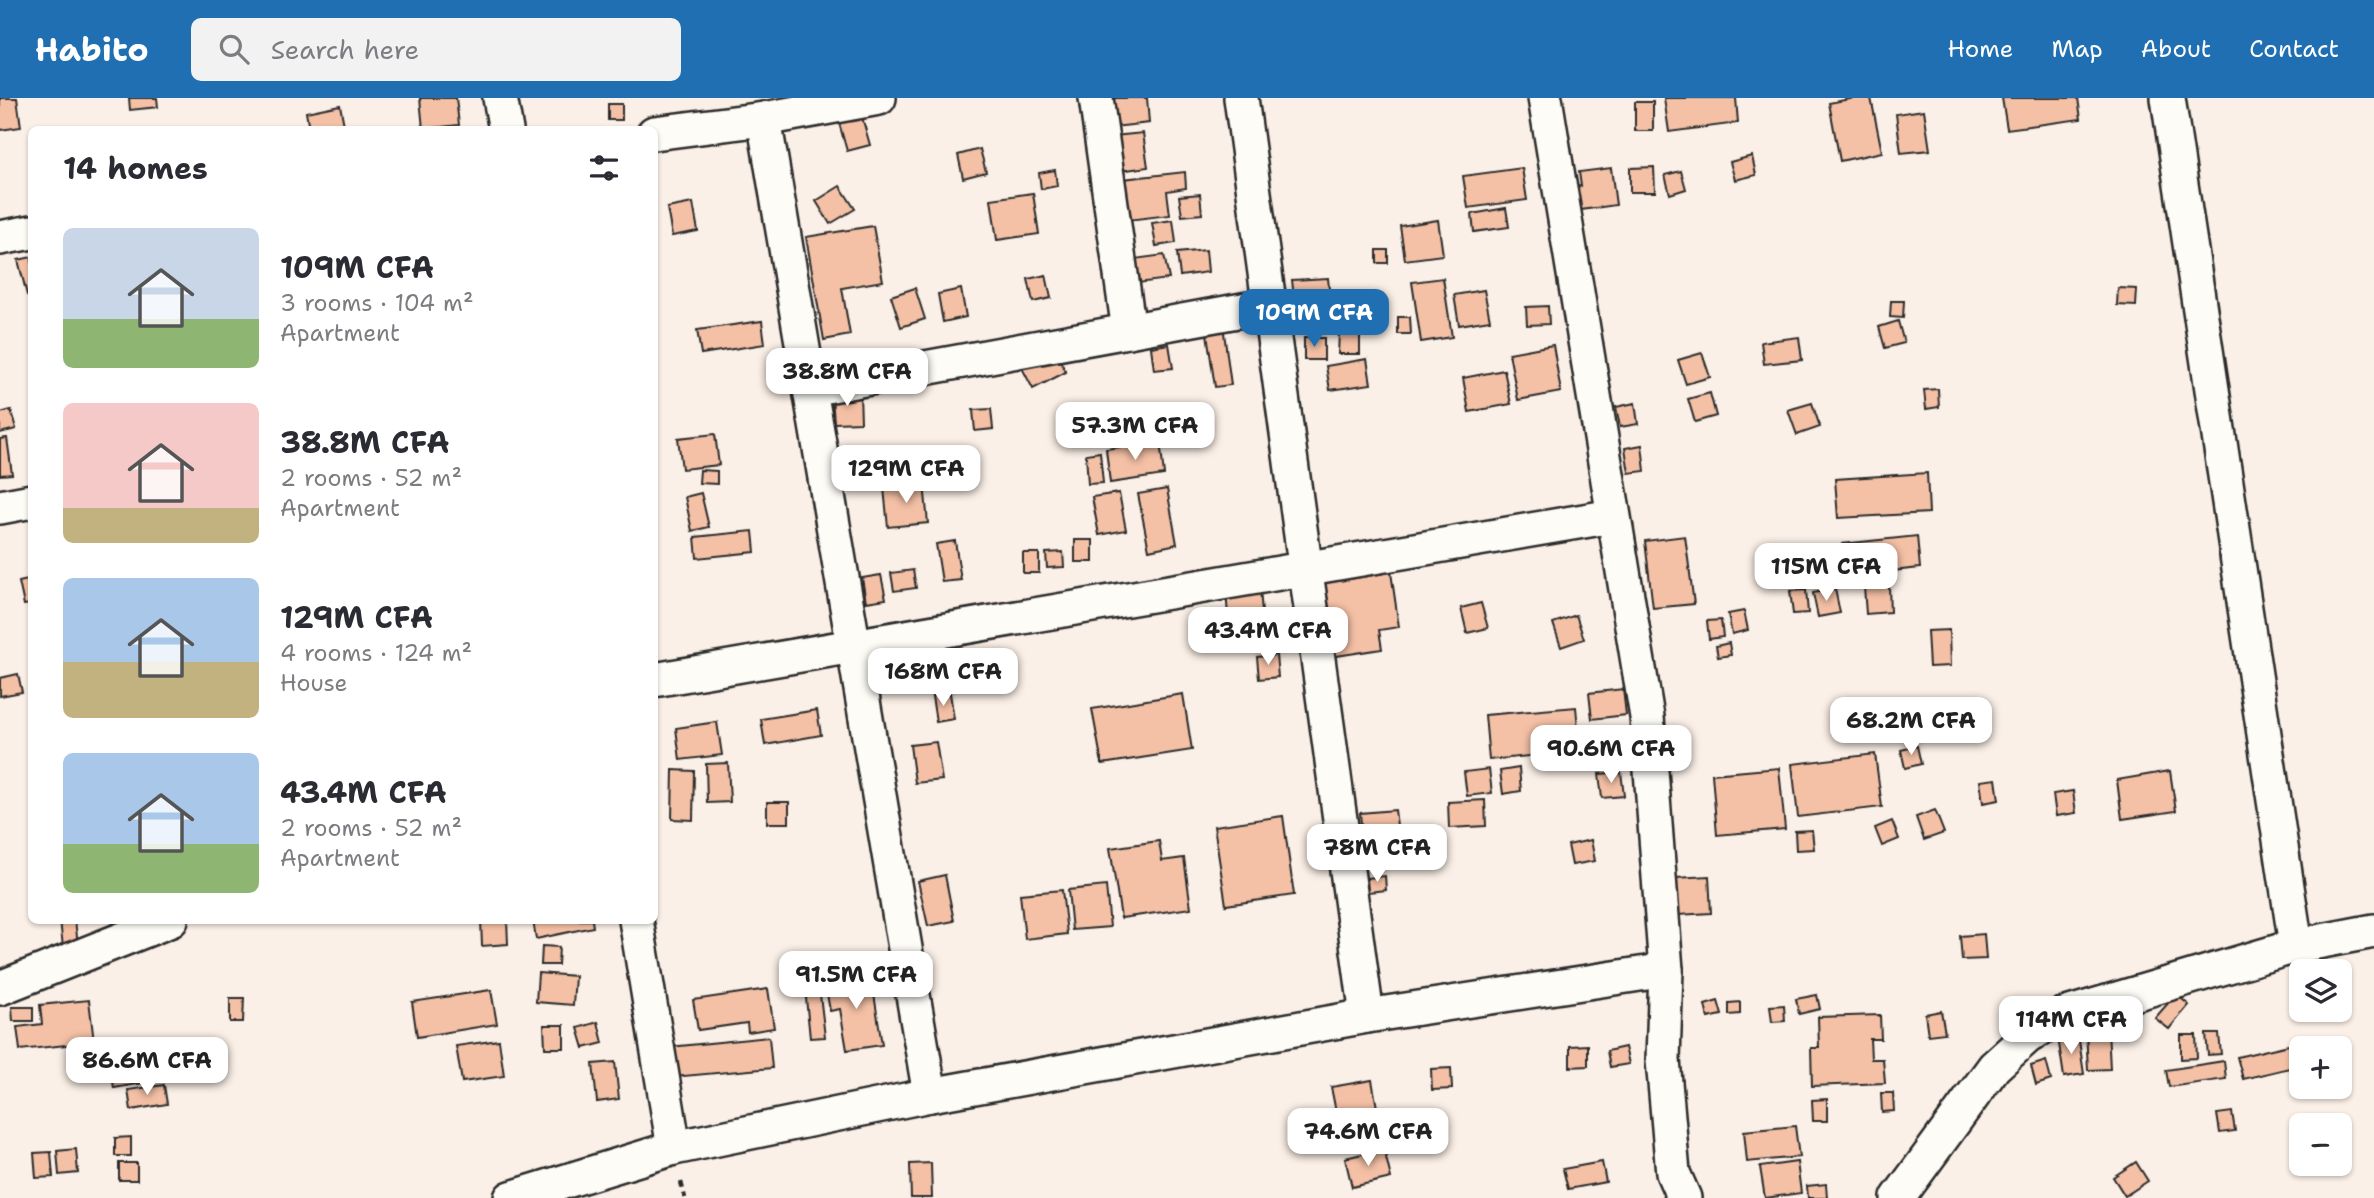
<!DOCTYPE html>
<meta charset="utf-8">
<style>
:root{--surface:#fff;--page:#f2f2f3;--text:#2b2b33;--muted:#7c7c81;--accent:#1f6fb2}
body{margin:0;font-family:"Shantell Sans",sans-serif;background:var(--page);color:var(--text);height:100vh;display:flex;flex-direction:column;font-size:26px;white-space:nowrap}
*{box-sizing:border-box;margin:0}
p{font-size:23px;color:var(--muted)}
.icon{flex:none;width:38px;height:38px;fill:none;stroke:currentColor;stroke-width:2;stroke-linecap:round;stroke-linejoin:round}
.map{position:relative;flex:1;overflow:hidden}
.panel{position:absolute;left:28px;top:28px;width:630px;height:798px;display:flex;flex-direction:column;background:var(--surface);border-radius:10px;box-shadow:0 2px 5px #0004}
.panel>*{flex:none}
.tools{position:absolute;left:2289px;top:861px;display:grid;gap:14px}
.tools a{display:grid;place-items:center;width:63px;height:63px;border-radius:10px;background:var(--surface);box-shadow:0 2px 5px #0004;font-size:35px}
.price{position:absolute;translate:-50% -60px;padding:0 16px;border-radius:14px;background:#fff;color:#222;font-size:23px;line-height:46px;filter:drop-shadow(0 2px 4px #0008)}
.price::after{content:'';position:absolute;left:50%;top:42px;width:21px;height:16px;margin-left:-10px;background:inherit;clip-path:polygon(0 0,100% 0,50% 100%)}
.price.on{background:var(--accent);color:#fff}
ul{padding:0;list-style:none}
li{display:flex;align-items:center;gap:21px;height:175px;padding:0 35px}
li span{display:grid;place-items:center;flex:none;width:196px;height:140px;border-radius:10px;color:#555}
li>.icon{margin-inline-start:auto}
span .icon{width:84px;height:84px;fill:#fffc;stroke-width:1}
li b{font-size:30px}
h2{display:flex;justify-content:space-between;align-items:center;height:84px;padding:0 35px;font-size:30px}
header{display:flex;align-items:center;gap:42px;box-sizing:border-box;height:98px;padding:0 35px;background:var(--accent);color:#fff}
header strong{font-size:33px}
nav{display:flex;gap:38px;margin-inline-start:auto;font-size:24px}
.search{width:490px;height:63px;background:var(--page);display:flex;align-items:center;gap:18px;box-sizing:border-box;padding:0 24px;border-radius:10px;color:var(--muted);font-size:26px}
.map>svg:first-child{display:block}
</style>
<header>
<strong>Habito</strong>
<div class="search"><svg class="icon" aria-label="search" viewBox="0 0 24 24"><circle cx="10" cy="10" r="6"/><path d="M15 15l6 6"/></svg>Search here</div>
<nav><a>Home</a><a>Map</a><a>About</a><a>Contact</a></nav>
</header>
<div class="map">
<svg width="2374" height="1100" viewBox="0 0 2374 1100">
<rect width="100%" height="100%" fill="#fbf0e7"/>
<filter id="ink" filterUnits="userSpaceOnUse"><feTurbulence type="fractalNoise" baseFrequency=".0143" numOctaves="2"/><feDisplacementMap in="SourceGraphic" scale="14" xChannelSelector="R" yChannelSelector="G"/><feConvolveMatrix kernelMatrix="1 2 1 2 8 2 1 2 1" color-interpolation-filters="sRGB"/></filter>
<g filter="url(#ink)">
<g fill="#f5c1a6" stroke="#2b2b2b" stroke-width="2">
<path d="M0,0H17L21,29L0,32Z"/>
<path d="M129,0H157L158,9L130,12Z"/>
<path d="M420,0H456L459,27L423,31Z"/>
<path d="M1111,0H1147L1149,25L1114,29Z"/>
<path d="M1664,0H1736L1738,25L1669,34Z"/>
<path d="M1855,0H1871L1882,54L1840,63L1829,5Z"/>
<path d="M2002,0H2078L2081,21L2007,31Z"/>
<rect x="1635" y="4" width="18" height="29"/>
<rect x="608" y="6" width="14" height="16"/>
<path d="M340,7L345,32H309L306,14Z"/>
<path d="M1924,12L1930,52L1901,55L1896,16Z"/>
<path d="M862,19L870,47L847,53L839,25Z"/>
<path d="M1143,35L1148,69L1119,73L1114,38Z"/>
<path d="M980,51L986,74L963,80L958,57Z"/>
<path d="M1752,58L1756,77L1735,82L1730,64Z"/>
<path d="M1654,69L1655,94H1630V70Z"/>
<path d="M1522,70L1527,102L1468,110L1463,78Z"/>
<path d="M1611,70L1616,107L1574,113L1572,89L1581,88L1579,74Z"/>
<path d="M1055,72L1057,88L1041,91L1039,75Z"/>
<path d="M1681,73L1686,91L1670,96L1665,77Z"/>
<path d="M1185,74L1186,90L1167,93L1170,117L1128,122L1123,81Z"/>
<path d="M840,88L855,111L830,126L816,103Z"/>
<path d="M1033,95L1039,136L997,142L991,101Z"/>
<path d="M1200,96L1202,116L1182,118L1179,98Z"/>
<path d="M693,105L698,133L672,138L667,110Z"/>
<path d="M1506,110L1509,129L1474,134L1472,116Z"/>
<path d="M1173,122L1176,145L1156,148L1152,125Z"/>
<path d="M1438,122L1443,157L1405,162L1400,128Z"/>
<path d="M873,128L883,183L842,190L850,237L824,242L806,139Z"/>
<path d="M1206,152L1208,174L1180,178L1177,155Z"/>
<rect x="1377" y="152" width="11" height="13"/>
<path d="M1164,157L1169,181L1138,185L1134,161Z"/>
<path d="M32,159V196L27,197L18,162Z"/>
<path d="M1046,177L1051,200L1033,204L1028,181Z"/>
<path d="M1328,180L1331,213L1296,216L1292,182Z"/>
<path d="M1443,180L1452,239L1421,244L1412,184Z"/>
<path d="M915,190L925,221L901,229L891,198Z"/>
<path d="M2118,190L2137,191L2136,208L2117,207Z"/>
<path d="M961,191L966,219L943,224L938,196Z"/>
<path d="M1484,192L1490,222L1459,227L1454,197Z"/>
<path d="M1891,203H1904L1903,220L1890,219Z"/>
<path d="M1548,208L1549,226L1527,227L1526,209Z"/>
<path d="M1398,219H1410L1411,236H1398Z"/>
<path d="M762,223L765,246L701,256L697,232Z"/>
<path d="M1898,223L1904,245L1885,250L1879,229Z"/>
<path d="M1223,227L1231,287L1215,289L1206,229Z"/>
<path d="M1339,235L1360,236V256H1338Z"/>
<path d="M1799,239L1802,262L1764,266L1761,244Z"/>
<rect x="1304" y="240" width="20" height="22"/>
<path d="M1169,246L1173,270L1154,272L1151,249Z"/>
<path d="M1553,247L1561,294L1518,302L1509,255Z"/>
<path d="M1054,251L1066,274L1033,291L1021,268Z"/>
<path d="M1702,255L1710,279L1686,286L1678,262Z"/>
<path d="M1367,261L1371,286L1330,292L1326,268Z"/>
<path d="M1504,272L1511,306L1469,314L1463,280Z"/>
<path d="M1938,291L1939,309L1926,311L1924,292Z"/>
<path d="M860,295L861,324L834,325L832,297Z"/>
<path d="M1710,295L1716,318L1695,324L1688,301Z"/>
<path d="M1635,305L1638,326L1620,329L1616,309Z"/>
<path d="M1812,305L1820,329L1797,337L1788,312Z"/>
<path d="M1151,307L1154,337L1119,341L1116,311Z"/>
<path d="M991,311L993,331L975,333L973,312Z"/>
<path d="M11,312L16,331L0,335V315Z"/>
<path d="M715,336L719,367L682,371L678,340Z"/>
<path d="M7,340L12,376L0,377V341Z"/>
<path d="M1160,343L1164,377L1110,385L1106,351Z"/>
<path d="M1642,347L1645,373L1629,375L1625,350Z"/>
<path d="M1100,354L1103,385L1088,386L1086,356Z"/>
<path d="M700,372L717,373V386L699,385Z"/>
<path d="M1927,375L1929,415L1838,420L1835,381Z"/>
<path d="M924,386L928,425L888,429L884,390Z"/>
<path d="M1167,391L1177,446L1149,452L1138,396Z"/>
<path d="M701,395L709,429L692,433L685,399Z"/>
<path d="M1119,395L1126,432L1099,437L1092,399Z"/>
<path d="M753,433L755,454L697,460L695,439Z"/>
<path d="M1685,438L1694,506L1653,510L1645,443Z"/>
<path d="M1917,438L1920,470L1846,478L1842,446Z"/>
<rect x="1075" y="442" width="18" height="22"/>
<path d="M955,443L961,482L942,484L936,446Z"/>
<path d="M1063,454L1064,469L1047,470L1046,455Z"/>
<rect x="1023" y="455" width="16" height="20"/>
<path d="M913,472L916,490L894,493L891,475Z"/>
<path d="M1391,474L1399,529L1379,532L1382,551L1336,558L1325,485Z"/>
<path d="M881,477L886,501L866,504L862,480Z"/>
<path d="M32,481V506L24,507L19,484Z"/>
<path d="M1889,488L1890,514L1866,516L1864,489Z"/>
<path d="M1260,491L1264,539L1230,542L1226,493Z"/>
<path d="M1835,491L1840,515L1818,519L1813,495Z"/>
<path d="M1806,492L1808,515L1793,516L1790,493Z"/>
<path d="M1481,505L1488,530L1467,535L1461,510Z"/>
<path d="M1744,513L1748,532L1732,536L1728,516Z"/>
<path d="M1576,517L1584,541L1561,549L1553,525Z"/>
<path d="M1721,522L1723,539L1709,541L1707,523Z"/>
<path d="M1949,532L1950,568L1929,569L1927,533Z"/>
<path d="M1729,545L1731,557L1718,559L1716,548Z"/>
<path d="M1276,557L1278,579L1259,581L1257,559Z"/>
<path d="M18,576L22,594L0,598V580Z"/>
<path d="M1623,591L1626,617L1592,621L1589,595Z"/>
<path d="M950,595L954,621L936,624L932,598Z"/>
<path d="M1183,596L1192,652L1102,666L1092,611Z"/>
<path d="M1576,609L1580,653L1489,662L1485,617Z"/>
<path d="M817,612L821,637L765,647L761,621Z"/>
<path d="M1841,614H1865L1864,636L1841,635Z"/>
<path d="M717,624L722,657L680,662L676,630Z"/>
<path d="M936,644L942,682L915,685L910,647Z"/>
<path d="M1917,648L1921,666L1905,670L1901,652Z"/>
<path d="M1875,656L1882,709L1798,719L1792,666Z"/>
<path d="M728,665L730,704L707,705L706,666Z"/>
<path d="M1519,670L1521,693L1503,696L1500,673Z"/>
<path d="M1779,670L1785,731L1717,737L1712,676Z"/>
<path d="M1489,671L1492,695L1467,698L1464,674Z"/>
<path d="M673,672L694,673L693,722L672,721Z"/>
<path d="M2170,673L2176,713L2122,721L2117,682Z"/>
<path d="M1621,674L1624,698L1602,700L1599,676Z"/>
<path d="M1996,681L1999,702L1983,705L1980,683Z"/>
<path d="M2073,693L2076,715L2056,718L2053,696Z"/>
<path d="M1485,702L1486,728L1449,730L1448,704Z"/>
<rect x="767" y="704" width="22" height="21"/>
<path d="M1395,712L1398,735L1362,738L1360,715Z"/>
<path d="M1935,712L1944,735L1924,742L1916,719Z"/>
<path d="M1283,718L1294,797L1226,807L1214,728Z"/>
<path d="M1892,723L1899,741L1882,748L1875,730Z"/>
<path d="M1812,732L1814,751L1796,752L1795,733Z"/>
<path d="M1591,742L1595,763L1572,767L1568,747Z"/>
<path d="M1159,743L1162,763L1184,760L1191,810L1121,820L1110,750Z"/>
<path d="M945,777L954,823L928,828L918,783Z"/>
<path d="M1385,778L1386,792L1368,794L1367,780Z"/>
<path d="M1709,778L1711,815L1678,817L1676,780Z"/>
<path d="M1106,788L1110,829L1072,832L1068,792Z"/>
<path d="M1062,792L1067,836L1025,841L1020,796Z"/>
<path d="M60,822H75L78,847L63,849Z"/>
<path d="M481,822H507L508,846L482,848Z"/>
<path d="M533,822H592L593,829L536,841Z"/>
<path d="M1984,836L1986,861L1962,862L1960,838Z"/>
<path d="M542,848L559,849L558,867H541Z"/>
<path d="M538,875L575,878L573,907L536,904Z"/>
<path d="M871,877L882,947L847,952L840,911L830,913L825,884Z"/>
<path d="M819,888L825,939L810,940L805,890Z"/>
<path d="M768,891L774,930L748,934L747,925L698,932L693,902Z"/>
<path d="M491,892L497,926L417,939L412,904Z"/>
<path d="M2176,896L2189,907L2169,931L2155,920Z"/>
<path d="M1817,897L1820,911L1799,916L1796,901Z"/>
<path d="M230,900H244L243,924H230Z"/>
<path d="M89,902L94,944L20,952L17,929L42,926L40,907Z"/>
<path d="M1718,903L1722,917L1708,920L1705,907Z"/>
<path d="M1740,904V916L1729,917V905Z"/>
<path d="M1784,907L1785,923L1772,924L1770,908Z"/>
<path d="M12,909H33V923H13Z"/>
<path d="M1941,913L1945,935L1928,937L1925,916Z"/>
<path d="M1880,917L1881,941H1870L1871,961H1883L1885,985L1812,988L1811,950H1819L1818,919Z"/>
<path d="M598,924L603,945L584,950L578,930Z"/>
<path d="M544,927H564V950H545Z"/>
<path d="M2108,930L2110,971L2088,972L2086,931Z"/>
<path d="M2078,936L2084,976L2064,979L2058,939Z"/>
<path d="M2206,936H2219L2221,956L2208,957Z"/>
<path d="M2181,937H2196L2197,960L2181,961Z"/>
<path d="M769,939L772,970L673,979L670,949Z"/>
<path d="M499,942L504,978L462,984L456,948Z"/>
<path d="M172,943L179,979L114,990L108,953Z"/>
<path d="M2293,946L2298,968L2243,981L2237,959Z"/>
<path d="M1588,947V968L1570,969V948Z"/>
<path d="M1625,949L1629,966L1610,969L1607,953Z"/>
<path d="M2046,963L2051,982L2036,987L2031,968Z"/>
<path d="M2224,963L2226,981L2169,989L2166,972Z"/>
<path d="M615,964L619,1001L597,1004L593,966Z"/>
<path d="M1451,970L1452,991L1432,992L1431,971Z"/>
<path d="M1372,982L1383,1043L1311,1054L1305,1024L1337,1019L1331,989Z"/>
<path d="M164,987L167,1006L131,1012L128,992Z"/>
<path d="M1881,995H1893L1894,1013L1882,1014Z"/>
<path d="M1827,1001V1023H1813L1812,1002Z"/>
<path d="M2232,1014L2235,1033L2220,1035L2217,1016Z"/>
<path d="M1795,1028L1799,1059L1747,1064L1744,1033Z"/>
<path d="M131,1039V1058H115V1040Z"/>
<path d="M76,1051L78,1075L59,1077L57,1053Z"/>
<path d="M1384,1051L1391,1080L1352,1089L1345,1060Z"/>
<path d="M51,1054L53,1079L36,1080L34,1055Z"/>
<path d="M1602,1064L1606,1084L1568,1091L1563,1071Z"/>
<path d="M1797,1064L1801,1095L1765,1100L1760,1069Z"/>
<path d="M2136,1064L2148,1083L2125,1098L2113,1079Z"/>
<rect x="119" y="1065" width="18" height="17"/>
<path d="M931,1065L932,1100H911L910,1066Z"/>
<path d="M1826,1086L1827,1100H1808L1807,1088Z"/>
</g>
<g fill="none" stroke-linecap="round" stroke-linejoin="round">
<defs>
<g id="minor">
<path d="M500,0L506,32"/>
<path d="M1096,0L1129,233"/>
<path d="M1241,0L1367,918"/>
<path d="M1545,0L1647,619L1666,872L1663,962L1673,1075L1684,1100"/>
<path d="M2168,0L2296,848"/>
<path d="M764,21L930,997"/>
<path d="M654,35L764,21L879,0"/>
<path d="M0,140L32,134"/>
<path d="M810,291L1270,207"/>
<path d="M0,409L32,403"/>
<path d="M654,582L1613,418"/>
<path d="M636,822L674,1050"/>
<path d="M0,890L171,822"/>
<path d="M511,1100L674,1050L930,997L1367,918L1666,872"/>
<path d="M1898,1100L1994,969L2027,939L2063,917L2296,848L2374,833"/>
</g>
</defs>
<use href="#minor" stroke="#2b2b2b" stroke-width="38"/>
<path stroke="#2b2b2b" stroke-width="4.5" stroke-dasharray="7 5" stroke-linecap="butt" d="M681,1084L685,1100"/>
<use href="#minor" stroke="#fdfcf7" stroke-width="33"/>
</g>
</g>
</svg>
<div class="tools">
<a><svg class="icon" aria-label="layers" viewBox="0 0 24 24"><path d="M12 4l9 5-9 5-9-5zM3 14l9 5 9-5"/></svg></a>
<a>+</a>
<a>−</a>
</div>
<b class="price on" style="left:1314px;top:251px">109M CFA</b>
<b class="price" style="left:847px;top:310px">38.8M CFA</b>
<b class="price" style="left:1135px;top:364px">57.3M CFA</b>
<b class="price" style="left:906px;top:407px">129M CFA</b>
<b class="price" style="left:1826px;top:505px">115M CFA</b>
<b class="price" style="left:1268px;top:569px">43.4M CFA</b>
<b class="price" style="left:943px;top:610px">168M CFA</b>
<b class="price" style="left:1911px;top:659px">68.2M CFA</b>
<b class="price" style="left:1611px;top:687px">90.6M CFA</b>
<b class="price" style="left:1377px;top:786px">78M CFA</b>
<b class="price" style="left:856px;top:913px">91.5M CFA</b>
<b class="price" style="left:2071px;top:958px">114M CFA</b>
<b class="price" style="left:147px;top:999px">86.6M CFA</b>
<b class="price" style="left:1368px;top:1070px">74.6M CFA</b>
<section class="panel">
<h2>14 homes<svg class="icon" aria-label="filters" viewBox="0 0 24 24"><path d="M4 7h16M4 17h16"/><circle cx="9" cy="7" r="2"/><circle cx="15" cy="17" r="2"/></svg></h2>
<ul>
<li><span style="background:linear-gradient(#c9d6e8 65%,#8fb573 0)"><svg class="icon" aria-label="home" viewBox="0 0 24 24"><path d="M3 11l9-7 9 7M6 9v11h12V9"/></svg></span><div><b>109M CFA</b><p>3 rooms · 104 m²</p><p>Apartment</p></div></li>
<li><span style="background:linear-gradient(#f6c9c9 75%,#c2b280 0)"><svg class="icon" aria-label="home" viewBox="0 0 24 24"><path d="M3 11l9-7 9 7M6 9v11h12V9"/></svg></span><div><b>38.8M CFA</b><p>2 rooms · 52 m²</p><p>Apartment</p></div></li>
<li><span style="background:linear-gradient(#a9c7e8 60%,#c2b280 0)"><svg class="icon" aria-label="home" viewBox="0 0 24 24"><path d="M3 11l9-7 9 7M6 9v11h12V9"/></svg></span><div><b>129M CFA</b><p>4 rooms · 124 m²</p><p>House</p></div></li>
<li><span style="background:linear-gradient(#a9c7e8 65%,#8fb573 0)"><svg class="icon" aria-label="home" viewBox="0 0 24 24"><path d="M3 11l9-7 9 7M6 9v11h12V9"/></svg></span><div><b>43.4M CFA</b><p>2 rooms · 52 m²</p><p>Apartment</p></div></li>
</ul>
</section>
</div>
